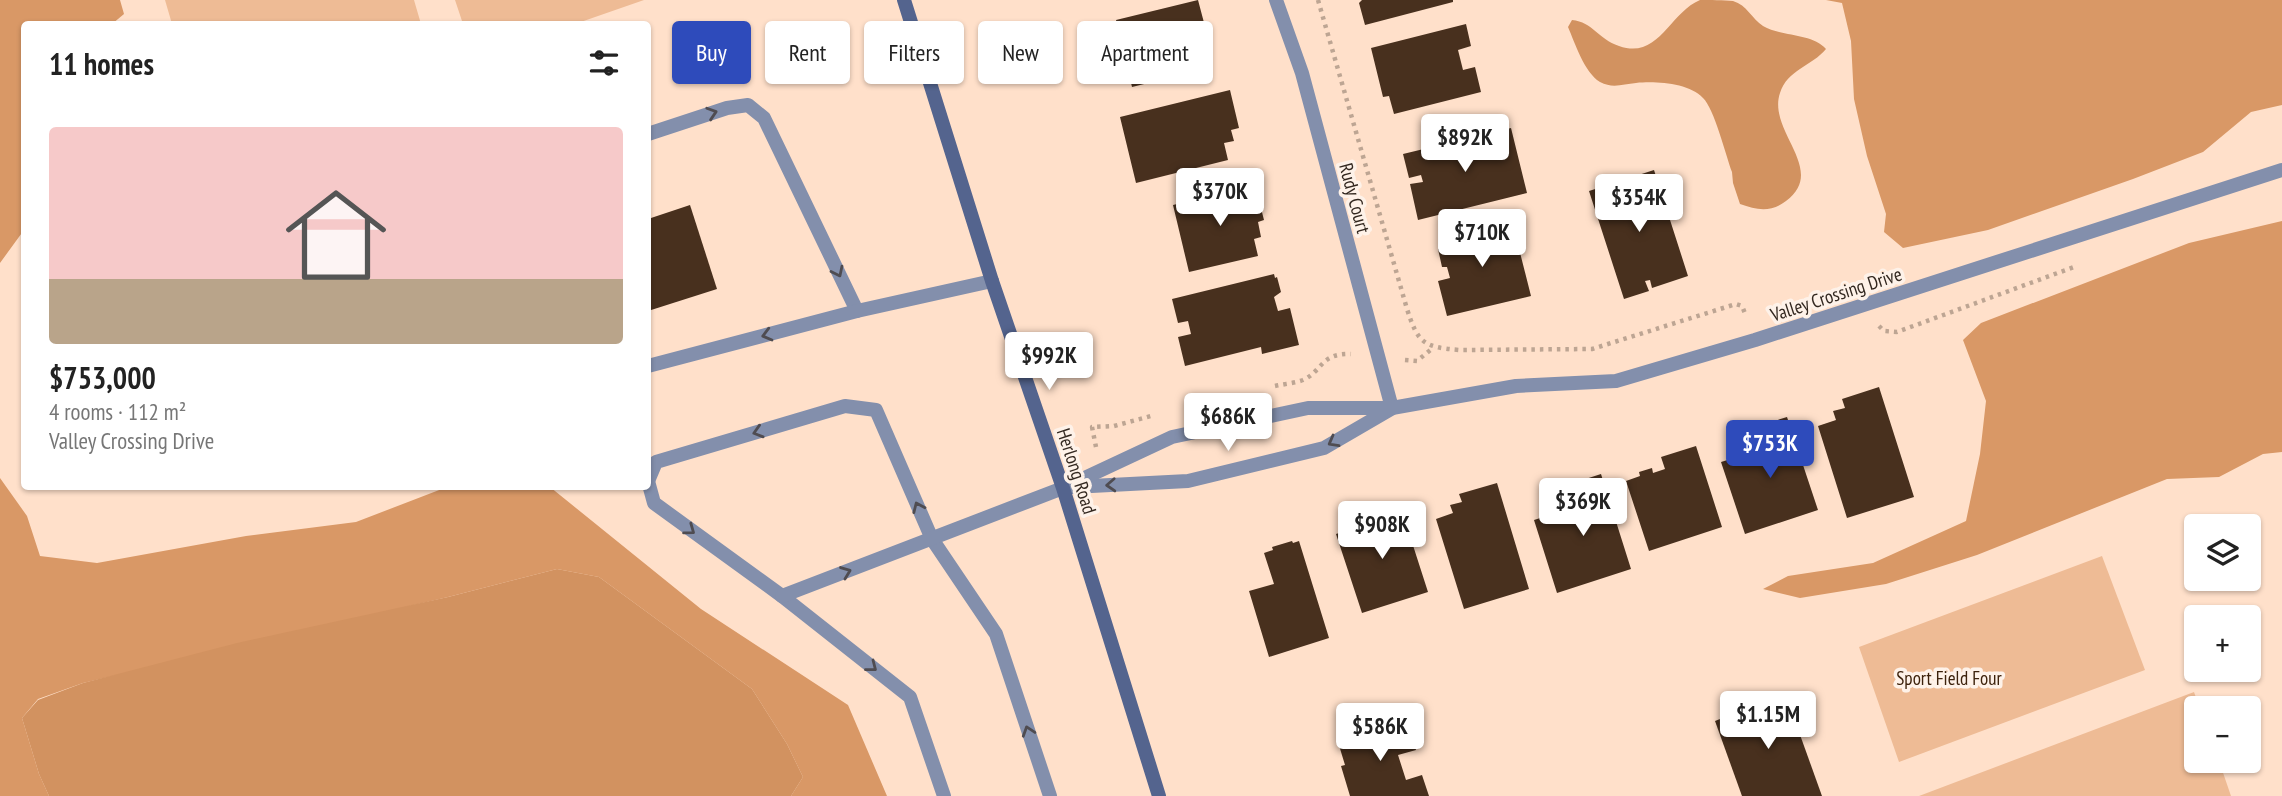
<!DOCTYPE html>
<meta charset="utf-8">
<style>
:root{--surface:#fff;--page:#f2f2f2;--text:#222;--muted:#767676;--accent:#2e4bbb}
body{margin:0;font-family:"PT Sans Narrow",sans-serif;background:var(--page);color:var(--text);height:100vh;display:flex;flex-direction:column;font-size:26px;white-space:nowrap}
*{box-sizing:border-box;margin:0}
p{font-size:23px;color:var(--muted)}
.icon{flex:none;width:38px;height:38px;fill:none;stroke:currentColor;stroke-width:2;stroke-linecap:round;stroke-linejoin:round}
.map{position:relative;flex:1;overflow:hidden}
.panel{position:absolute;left:21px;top:21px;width:630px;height:469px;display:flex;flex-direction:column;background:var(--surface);border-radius:7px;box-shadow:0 2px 5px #0004}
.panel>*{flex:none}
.guide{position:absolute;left:672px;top:21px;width:665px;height:63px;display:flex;gap:14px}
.controls{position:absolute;left:2184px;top:514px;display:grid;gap:14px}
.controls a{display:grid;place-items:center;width:77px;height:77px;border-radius:7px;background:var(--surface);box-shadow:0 2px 5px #0004;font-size:35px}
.price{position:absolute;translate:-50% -60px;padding:0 16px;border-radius:7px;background:#fff;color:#222;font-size:23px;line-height:46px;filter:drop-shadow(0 2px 4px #0008)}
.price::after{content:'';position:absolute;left:50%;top:42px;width:21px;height:16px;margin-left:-10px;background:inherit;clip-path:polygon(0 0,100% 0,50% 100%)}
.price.on{background:var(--accent);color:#fff}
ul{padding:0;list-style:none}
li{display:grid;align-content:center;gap:14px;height:371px;padding:0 28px}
li span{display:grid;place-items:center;height:217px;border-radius:7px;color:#555}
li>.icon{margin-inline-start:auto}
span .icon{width:126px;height:126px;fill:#fffc;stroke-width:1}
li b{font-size:30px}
h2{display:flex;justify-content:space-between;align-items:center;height:84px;padding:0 28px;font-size:30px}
.tag{padding:0 24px;border-radius:7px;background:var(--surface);box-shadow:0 2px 5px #0004;font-size:24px;line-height:63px}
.tag.on{background:var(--accent);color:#fff}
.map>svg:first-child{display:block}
</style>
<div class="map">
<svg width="2282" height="796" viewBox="0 0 2282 796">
<rect width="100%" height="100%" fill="#ffe0ca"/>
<g fill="#eebb95">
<path d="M165,0H414L421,24H172Z"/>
<path d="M455,0H644L575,24H463Z"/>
<path d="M2102,556L2145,670L1899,762L1859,647Z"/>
<path d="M2194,692L2200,709H2196V761H2219L2231,796H1919Z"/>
</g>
<g fill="#d99866">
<path d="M0,0H120L124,14L112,24H24V230L0,263Z"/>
<path d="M1826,0H2282V105L2251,112L2203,152L2133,179L1988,230L1903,248L1884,232L1886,214L1867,156L1854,99L1851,41L1842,3Z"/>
<path d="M2282,221V452L2263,454L2219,477L2167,479L1977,555L1886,584L1800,598L1763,589L1788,576L1873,563L1966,521L1980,454L1986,401L1963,340L1981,323L2189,243Z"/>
<path d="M0,478L27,516L40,556L97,563L246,536L356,522L447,487H550L701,609L848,705L887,796H791L803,777L787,744L752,689L599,577L557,569L448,597L83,683L38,699L22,718L39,774L49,796H0Z"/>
</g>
<g fill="#d29260">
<path d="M1700,0C1710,0 1724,0 1733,1C1747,5 1752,19 1763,26C1782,37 1812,33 1826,49C1812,66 1787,70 1780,93C1767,131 1828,170 1786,201C1770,213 1757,210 1740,204L1733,183L1732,172C1726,156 1714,108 1703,98C1689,83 1656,81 1636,83C1623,84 1613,89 1600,82C1584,72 1575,43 1568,27L1572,20C1593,22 1598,39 1619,46C1659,60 1669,13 1700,0Z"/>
<path d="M557,569L599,577L752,689L787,744L803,777L791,796H49L39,774L22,718L38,700L83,683L237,643L448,597Z"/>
</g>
<g fill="#48301e">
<path d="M1198,0L1207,34L1201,36L1209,68L1132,87L1116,20Z"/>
<path d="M1362,0H1453V2L1365,25L1359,3Z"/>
<path d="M1466,24L1471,46L1458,50L1463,70L1475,67L1481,92L1394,114L1389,96L1383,97L1371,48Z"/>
<path d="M1230,90L1239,128L1231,130L1234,141L1224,143L1228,160L1136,183L1120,117Z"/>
<path d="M1511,128L1527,193L1418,220L1410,184L1423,182L1421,175L1409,178L1403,154Z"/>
<path d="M1654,170L1688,276L1652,288L1650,280L1645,281L1649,291L1624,299L1589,191Z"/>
<path d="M1255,185L1264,220L1258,222L1261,237L1254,239L1258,256L1189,272L1173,205Z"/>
<path d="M690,205L717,289L648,311V219Z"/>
<path d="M1512,221L1531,296L1447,316L1438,281L1450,278L1447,267H1442L1438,249H1441L1439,239Z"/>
<path d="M1274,274L1275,278L1277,277L1281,292L1274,297L1278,311L1290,308L1299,345L1262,354L1261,347L1185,366L1178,337L1191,334L1188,321L1178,323L1172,299Z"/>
<path d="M1879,387L1914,497L1847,518L1818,426L1836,420L1833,411L1845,408L1842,399Z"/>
<path d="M1787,417L1818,510L1745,534L1721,462L1744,455L1746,458L1754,456L1756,462L1763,459L1752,428Z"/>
<path d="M1696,446L1722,527L1649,551L1626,481L1640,476L1639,472L1652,468L1653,473L1665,469L1661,457Z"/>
<path d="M1601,474L1631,569L1557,593L1534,520L1556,513L1558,516L1567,514L1569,520L1575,517L1564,486Z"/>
<path d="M1497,483L1529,589L1464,609L1436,519L1453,513L1450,505L1462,502L1459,494Z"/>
<path d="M1400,505L1428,592L1362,613L1336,534L1361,526L1364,536L1370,535L1364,517Z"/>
<path d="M1292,541L1293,543L1299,541L1329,638L1269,657L1249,591L1274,584L1264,553L1273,550L1272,547Z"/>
<path d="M1785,693L1822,796H1742L1715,721Z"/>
<path d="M1407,720L1416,750L1398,755L1406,780L1422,775L1429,796H1350L1341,766L1345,765L1338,742Z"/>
</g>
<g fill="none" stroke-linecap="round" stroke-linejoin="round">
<g stroke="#bda593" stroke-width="4.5" stroke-dasharray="3.5 5" stroke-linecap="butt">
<path d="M1318,0L1407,309C1418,343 1423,347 1459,350L1592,349L1736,304L1742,306L1746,316"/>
<path d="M1879,326L1884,331L1897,332L2074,267"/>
<path d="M1405,360L1417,361L1434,347"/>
<path d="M1275,386C1284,384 1295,383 1303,380C1323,371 1320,353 1351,354"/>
<path d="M1096,447L1092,427L1114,426L1151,416"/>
</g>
<g stroke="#838fac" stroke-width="14">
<path d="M648,134L727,108L748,105L764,118L857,311"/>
<path d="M648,366L857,311L992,281"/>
<path d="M648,481L656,462L845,406L876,410L932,539L996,634L1050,796"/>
<path d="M648,481L654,503L782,596L910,697L944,796"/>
<path d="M782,596L1063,488"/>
</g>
<g stroke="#838fac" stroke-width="14">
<path d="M1276,0L1302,73L1392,408"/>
<path d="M1072,487L1188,481L1324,448L1391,409"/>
<path d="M1063,488L1172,437L1308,408H1392L1516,386L1616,381L1755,340L2282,170"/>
</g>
<path stroke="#54648e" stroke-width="14" d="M904,0L992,281L1063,488L1159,796"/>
</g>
<defs><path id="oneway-chevron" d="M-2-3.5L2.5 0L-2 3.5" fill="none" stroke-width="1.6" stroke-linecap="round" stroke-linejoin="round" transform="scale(1.75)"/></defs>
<g stroke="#4f4c51">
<use href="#oneway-chevron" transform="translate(712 113) rotate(-18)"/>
<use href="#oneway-chevron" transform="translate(838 272) rotate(64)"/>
<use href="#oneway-chevron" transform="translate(767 335) rotate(165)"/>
<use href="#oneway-chevron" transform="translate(758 432) rotate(163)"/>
<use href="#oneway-chevron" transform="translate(1333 442) rotate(151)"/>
<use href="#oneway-chevron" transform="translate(1111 485) rotate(177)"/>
<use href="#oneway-chevron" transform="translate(918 507) rotate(-114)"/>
<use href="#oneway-chevron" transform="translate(690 530) rotate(36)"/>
<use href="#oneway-chevron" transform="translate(846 572) rotate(-21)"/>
<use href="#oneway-chevron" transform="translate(872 667) rotate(38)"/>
<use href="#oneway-chevron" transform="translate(1028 731) rotate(-108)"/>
</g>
<g text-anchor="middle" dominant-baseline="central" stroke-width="7" stroke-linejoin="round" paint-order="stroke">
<g font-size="19" fill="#332820" stroke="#fef2e9">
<text transform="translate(1355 198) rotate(75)">Rudy Court</text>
<text transform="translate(1836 294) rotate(-18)">Valley Crossing Drive</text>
<text transform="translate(1077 471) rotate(72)">Herlong Road</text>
</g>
<g font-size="19" fill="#3d220c" stroke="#fef2e9">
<text x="1949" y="678">Sport Field Four</text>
</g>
</g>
</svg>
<div class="controls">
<a><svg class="icon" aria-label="layers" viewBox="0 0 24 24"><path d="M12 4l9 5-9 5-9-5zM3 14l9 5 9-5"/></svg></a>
<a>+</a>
<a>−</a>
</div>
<b class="price" style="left:1465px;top:174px">$892K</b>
<b class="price" style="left:1220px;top:228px">$370K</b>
<b class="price" style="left:1639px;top:234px">$354K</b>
<b class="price" style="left:1482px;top:269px">$710K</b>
<b class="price" style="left:1049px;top:392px">$992K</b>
<b class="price" style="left:1228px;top:453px">$686K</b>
<b class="price on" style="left:1770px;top:480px">$753K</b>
<b class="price" style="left:1583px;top:538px">$369K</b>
<b class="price" style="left:1382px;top:561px">$908K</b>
<b class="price" style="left:1768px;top:751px">$1.15M</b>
<b class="price" style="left:1380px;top:763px">$586K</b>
<div class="guide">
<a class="tag on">Buy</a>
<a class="tag">Rent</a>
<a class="tag">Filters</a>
<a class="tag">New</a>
<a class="tag">Apartment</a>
</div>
<section class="panel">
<h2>11 homes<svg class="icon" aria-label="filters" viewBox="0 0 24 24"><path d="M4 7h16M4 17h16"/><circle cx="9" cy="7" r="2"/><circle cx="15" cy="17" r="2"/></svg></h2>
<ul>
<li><span style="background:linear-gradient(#f6c9c9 70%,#b9a48a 0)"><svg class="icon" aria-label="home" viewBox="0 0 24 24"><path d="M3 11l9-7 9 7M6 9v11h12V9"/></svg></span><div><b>$753,000</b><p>4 rooms · 112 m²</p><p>Valley Crossing Drive</p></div></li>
</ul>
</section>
</div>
